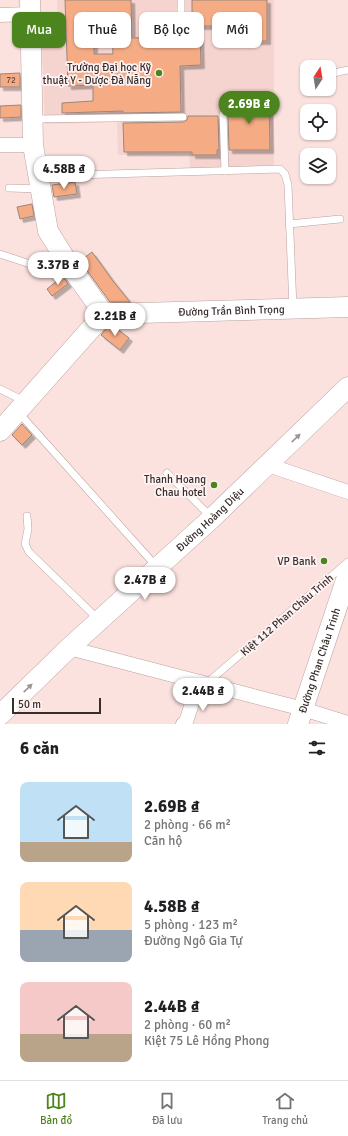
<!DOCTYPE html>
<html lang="vi">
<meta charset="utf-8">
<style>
:root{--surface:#fff;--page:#f6f6f6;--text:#202124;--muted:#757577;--line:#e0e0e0;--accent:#4c841e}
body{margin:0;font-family:Signika,sans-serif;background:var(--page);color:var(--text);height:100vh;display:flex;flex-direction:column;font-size:15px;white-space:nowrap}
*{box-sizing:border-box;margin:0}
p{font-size:13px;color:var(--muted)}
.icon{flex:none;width:22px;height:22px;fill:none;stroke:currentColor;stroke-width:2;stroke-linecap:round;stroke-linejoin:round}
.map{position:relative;height:724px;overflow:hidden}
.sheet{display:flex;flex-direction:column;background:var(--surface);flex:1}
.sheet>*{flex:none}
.hud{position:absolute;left:12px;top:12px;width:324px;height:36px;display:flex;gap:8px}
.needle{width:26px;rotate:12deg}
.controls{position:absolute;left:300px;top:60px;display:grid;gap:8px}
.controls a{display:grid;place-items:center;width:36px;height:36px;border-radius:8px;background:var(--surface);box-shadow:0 1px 3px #0004;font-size:20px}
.scale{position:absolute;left:12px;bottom:10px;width:89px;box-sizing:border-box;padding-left:4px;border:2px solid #372e2d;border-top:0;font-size:11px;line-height:14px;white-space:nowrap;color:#372e2d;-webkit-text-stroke:3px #fef3f2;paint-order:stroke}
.price{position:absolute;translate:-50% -34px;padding:0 9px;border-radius:14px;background:#fff;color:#222;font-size:13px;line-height:26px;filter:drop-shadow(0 1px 2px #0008)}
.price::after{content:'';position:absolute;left:50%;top:24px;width:12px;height:9px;margin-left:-6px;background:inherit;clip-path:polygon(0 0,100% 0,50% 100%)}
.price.on{background:var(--accent);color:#fff}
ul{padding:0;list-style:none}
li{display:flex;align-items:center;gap:12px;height:100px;padding:0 20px}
li span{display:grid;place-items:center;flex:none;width:112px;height:80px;border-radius:8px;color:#555}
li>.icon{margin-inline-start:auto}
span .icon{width:48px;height:48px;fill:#fffc;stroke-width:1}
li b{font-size:17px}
h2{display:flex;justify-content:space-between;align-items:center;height:48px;padding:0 20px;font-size:17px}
.pill{padding:0 14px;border-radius:8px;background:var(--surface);box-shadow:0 1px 3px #0004;font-size:14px;line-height:36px}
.pill.on{background:var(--accent);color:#fff}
.tabs{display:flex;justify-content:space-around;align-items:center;height:56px;border-top:1px solid var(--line);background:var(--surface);font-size:11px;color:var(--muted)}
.tabs a{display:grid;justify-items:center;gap:2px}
.tabs .on{color:var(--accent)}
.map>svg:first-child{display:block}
</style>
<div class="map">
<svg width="348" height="724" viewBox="0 0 348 724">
<defs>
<filter id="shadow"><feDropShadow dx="3.5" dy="3.5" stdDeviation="0" flood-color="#0004"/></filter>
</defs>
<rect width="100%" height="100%" fill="#fbe2de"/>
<path fill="#f5d3ce" d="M57,0H274V165L190,169L189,153L118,155L117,122L45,124L41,24H58Z"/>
<g fill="#f5ab84" stroke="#9a867c" fill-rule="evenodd" filter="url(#shadow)">
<path d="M65,0H131L132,38L200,36L201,65L180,66L181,112L123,113V111L62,113V103L93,101V85L68,86ZM94,32H112L113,54H94Z"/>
<path d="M192,0H267V41H249V26H192Z"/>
<path d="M20,73V87H0V74Z"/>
<path d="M231,99H269L270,150H229L228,116H231Z"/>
<path d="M21,105V117L0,118V106Z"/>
<path d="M188,116H218L219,150H217V155H192V152H124L123,123L183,122L187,120Z"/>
<path d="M75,182L77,194L54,197L52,185Z"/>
<path d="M32,204L34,216L20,219L17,207Z"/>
<path d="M92,252L113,281L130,302H110L80,261Z"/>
<path d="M63,276L68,284L52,296L47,289Z"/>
<path d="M109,325H112L129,338L120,350L101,335Z"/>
<path d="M22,424L32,435L22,445L12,435Z"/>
</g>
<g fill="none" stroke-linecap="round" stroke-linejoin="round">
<defs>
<g id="lane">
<path d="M181,0V21"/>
<path d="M329,74L348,70"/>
<path d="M223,114L225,171"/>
<path d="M34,119L183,117"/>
<path d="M40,176L280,169L285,174L288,185L293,308"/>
<path d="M9,188L40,189"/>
<path d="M289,224L340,219"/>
<path d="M0,254L27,263L46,267L66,265"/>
<path d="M0,389L24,401"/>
<path d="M19,413L156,566"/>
<path d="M167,473L211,517"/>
<path d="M27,516L28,529L25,544L29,552L98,619"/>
<path d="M207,683L348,562"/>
</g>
<g id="street">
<path d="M0,15L29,14"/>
<path d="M0,145H33"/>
<path d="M268,465L348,492"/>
<path d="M69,648L303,709L348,723"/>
<path d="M183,724L186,722L199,682"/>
</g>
<g id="secondary">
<path d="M30,0L33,145L48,231L69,265L104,314"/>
<path id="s1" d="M0,431L104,314L348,307"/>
<path id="s2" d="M0,715L69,648L212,518L348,387"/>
<path id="s3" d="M298,724L348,574"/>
</g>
</defs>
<use href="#lane" stroke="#baa29f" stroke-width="8"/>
<use href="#street" stroke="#baa29f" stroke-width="15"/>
<use href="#secondary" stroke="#baa29f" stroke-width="21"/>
<use href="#lane" stroke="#fff" stroke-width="7"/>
<use href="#street" stroke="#fff" stroke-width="14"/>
<use href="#secondary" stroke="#fff" stroke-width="20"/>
</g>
<defs><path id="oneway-solid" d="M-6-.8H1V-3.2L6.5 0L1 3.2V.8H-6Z"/></defs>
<g fill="#9b9696">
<use href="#oneway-solid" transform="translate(296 438) rotate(-44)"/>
<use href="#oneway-solid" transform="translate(28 688) rotate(-44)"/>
</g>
<g fill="#4c841e" stroke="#fef3f2" stroke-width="1.5">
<circle cx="159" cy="73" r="4"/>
<circle cx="214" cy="485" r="4"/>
<circle cx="324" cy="561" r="4"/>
</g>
<g text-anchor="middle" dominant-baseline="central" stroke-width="3.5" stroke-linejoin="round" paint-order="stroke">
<g font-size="9" fill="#664d43">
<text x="11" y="80">72</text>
</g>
<g font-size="11" fill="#372e2d" stroke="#fef3f2" text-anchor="end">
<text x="151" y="67">Trường Đại học Kỹ<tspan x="151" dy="13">thuật Y - Dược Đà Nẵng</tspan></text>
<text x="206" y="479">Thanh Hoang<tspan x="206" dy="13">Chau hotel</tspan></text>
<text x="316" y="561">VP Bank</text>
</g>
<g font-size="11" fill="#372e2d" stroke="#fef3f2">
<text stroke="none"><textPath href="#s1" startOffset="284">Đường Trần Bình Trọng</textPath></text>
<text stroke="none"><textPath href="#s2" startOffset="287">Đường Hoàng Diệu</textPath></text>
<text transform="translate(287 615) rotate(-41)">Kiệt 112 Phan Châu Trinh</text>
<text stroke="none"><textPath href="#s3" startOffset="67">Đường Phan Châu Trinh</textPath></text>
</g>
</g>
</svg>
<div class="controls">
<a><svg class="needle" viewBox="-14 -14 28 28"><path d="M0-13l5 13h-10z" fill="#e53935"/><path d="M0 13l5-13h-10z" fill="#757577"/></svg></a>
<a><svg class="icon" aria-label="locate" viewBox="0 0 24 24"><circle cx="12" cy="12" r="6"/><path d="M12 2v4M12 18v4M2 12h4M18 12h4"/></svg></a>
<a><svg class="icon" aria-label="layers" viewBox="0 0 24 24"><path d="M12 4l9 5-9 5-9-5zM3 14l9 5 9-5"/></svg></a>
</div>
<div class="scale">50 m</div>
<b class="price on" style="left:249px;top:125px">2.69B ₫</b>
<b class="price" style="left:64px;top:190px">4.58B ₫</b>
<b class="price" style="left:58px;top:286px">3.37B ₫</b>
<b class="price" style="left:115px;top:337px">2.21B ₫</b>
<b class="price" style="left:145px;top:601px">2.47B ₫</b>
<b class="price" style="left:203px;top:712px">2.44B ₫</b>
<div class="hud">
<a class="pill on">Mua</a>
<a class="pill">Thuê</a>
<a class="pill">Bộ lọc</a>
<a class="pill">Mới</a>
</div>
</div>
<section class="sheet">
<h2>6 căn<svg class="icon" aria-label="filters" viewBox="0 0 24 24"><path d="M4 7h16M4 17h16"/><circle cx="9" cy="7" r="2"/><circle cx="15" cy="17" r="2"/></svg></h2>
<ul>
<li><span style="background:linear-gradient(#bfe0f5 75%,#b9a48a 0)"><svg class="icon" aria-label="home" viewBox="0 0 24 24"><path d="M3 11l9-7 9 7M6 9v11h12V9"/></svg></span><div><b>2.69B ₫</b><p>2 phòng · 66 m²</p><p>Căn hộ</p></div></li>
<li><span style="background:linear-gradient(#ffd9b3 60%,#9aa5b1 0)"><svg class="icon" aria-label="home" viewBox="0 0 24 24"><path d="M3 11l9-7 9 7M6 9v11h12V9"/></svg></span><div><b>4.58B ₫</b><p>5 phòng · 123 m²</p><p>Đường Ngô Gia Tự</p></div></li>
<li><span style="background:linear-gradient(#f6c9c9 65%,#b9a48a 0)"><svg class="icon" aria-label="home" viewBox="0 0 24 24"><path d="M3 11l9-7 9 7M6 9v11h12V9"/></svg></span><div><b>2.44B ₫</b><p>2 phòng · 60 m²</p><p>Kiệt 75 Lê Hồng Phong</p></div></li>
</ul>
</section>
<nav class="tabs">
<a class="on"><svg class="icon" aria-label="map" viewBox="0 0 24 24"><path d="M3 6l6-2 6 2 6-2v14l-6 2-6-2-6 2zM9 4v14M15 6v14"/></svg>Bản đồ</a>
<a><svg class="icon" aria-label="saved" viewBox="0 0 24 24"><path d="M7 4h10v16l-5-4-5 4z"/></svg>Đã lưu</a>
<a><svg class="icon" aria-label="home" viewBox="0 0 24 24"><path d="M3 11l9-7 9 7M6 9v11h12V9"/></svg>Trang chủ</a>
</nav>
